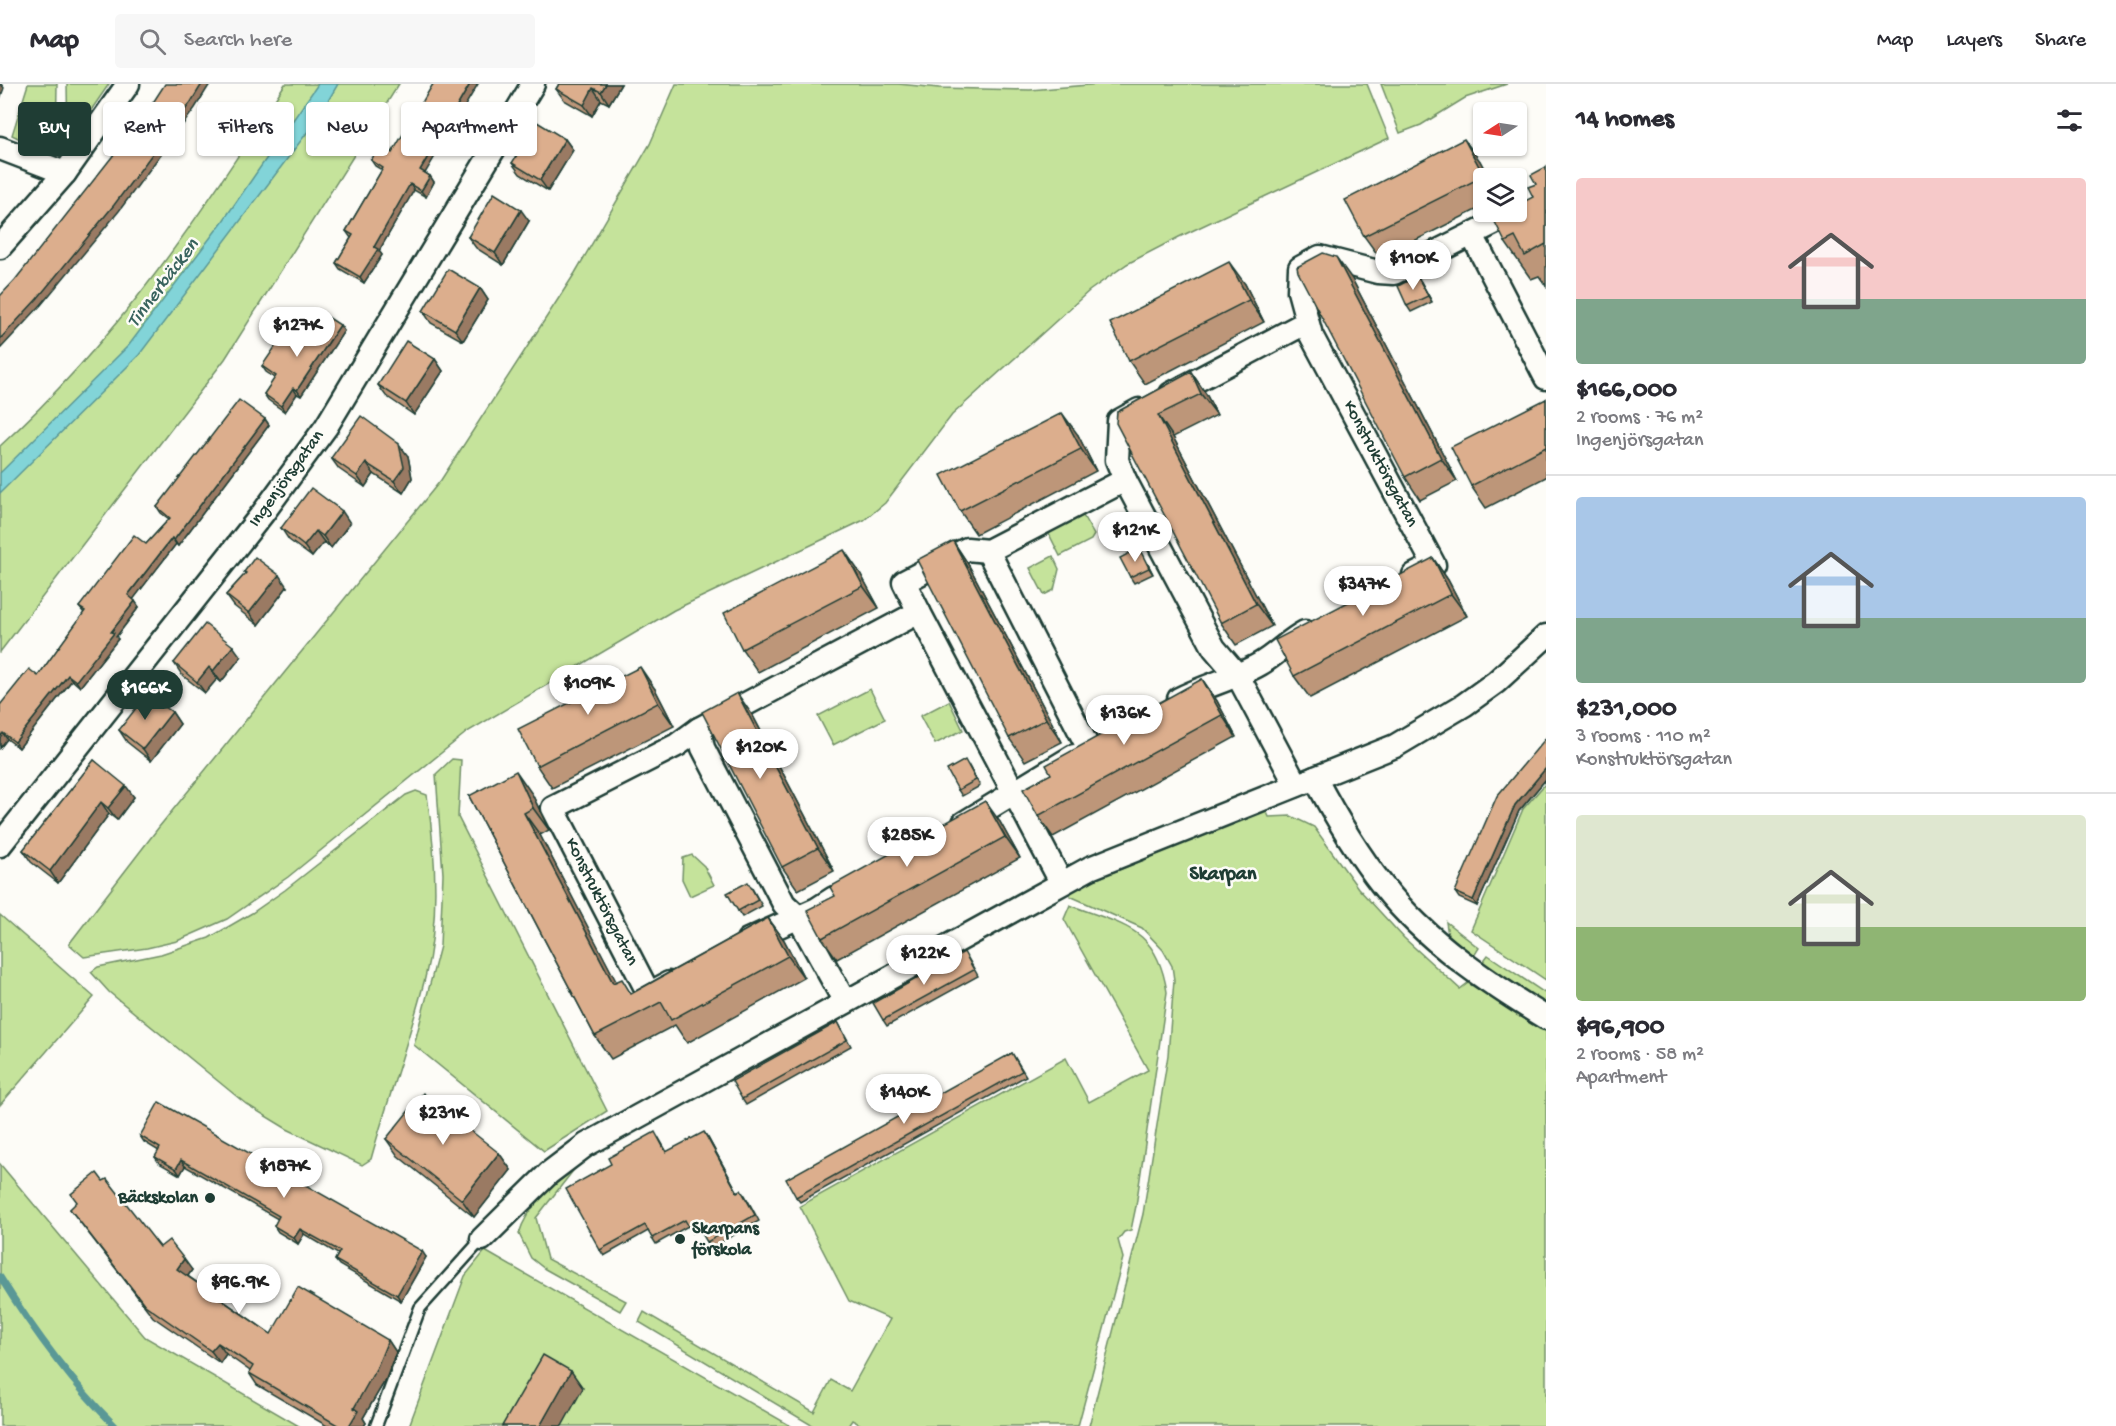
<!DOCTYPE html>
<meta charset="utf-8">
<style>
:root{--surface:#fff;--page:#f7f7f7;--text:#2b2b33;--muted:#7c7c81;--line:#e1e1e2;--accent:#1f3d34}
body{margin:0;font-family:"Gochi Hand",sans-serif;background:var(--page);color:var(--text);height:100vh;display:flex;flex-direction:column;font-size:22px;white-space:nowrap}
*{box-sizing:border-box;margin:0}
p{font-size:20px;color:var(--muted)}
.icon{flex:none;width:33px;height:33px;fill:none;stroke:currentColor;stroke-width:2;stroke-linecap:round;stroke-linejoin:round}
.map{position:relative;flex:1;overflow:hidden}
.sheet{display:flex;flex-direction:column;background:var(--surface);width:570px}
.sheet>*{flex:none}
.guide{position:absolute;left:18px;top:18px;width:570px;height:54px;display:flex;gap:12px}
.needle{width:39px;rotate:258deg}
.controls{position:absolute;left:1473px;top:18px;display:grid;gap:12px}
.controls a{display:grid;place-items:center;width:54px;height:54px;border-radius:6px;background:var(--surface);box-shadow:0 2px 4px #0004;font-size:30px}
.price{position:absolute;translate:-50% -51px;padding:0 14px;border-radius:21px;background:#fff;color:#222;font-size:20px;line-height:39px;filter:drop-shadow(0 2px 3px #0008)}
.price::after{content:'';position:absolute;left:50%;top:36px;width:18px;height:14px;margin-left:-9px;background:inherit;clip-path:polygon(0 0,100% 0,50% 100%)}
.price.on{background:var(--accent);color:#fff}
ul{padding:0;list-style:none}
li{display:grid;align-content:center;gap:12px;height:318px;padding:0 30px}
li+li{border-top:2px solid var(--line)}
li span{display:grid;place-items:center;height:186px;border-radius:6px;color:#555}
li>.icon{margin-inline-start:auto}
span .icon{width:108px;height:108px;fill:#fffc;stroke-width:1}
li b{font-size:26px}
h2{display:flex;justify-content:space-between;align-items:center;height:72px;padding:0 30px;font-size:26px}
.chip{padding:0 21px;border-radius:6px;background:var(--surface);box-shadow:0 2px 4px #0004;font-size:21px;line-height:54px}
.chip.on{background:var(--accent);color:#fff}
header{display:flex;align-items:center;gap:36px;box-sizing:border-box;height:84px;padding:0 30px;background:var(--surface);border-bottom:2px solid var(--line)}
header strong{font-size:28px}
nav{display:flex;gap:33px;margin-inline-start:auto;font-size:21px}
.search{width:420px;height:54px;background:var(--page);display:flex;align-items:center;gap:15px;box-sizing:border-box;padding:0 21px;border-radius:6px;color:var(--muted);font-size:22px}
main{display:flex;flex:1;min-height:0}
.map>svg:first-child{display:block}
</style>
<header>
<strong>Map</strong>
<div class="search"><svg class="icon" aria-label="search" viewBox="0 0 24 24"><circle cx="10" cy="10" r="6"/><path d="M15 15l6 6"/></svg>Search here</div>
<nav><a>Map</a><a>Layers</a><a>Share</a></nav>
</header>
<main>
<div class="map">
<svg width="1546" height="1342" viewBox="0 0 1546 1342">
<rect width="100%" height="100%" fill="#fdfcf7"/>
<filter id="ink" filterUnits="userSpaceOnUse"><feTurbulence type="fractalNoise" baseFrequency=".0167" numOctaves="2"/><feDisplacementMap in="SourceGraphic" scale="12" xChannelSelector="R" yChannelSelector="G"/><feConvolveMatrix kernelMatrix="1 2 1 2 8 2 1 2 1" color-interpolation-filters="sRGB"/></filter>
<g filter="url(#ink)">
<g fill="#c5e39b" stroke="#729068" stroke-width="1.5">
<path d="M28,0H57L56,60C38,64 28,59 12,51Z"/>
<path d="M67,0H109L76,48L68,56Z"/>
<path d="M285,0H399L225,275L0,568V362C115,258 202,130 285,0Z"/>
<path d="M676,0H898L939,4L1030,6L1100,0H1367L1389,54L1179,153L1127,180L1089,207L952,331L885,419L864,436L674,526L467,648L288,793L227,835L177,857L147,864L84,873L69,860L159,743L441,396L575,189L650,60Z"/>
<path d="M1381,0H1507L1465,14L1421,41L1400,49Z"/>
<path d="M1082,430L1094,451L1091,456L1060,472L1048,448Z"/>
<path d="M1053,472L1059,485L1054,506L1044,511L1030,484Z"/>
<path d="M870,605L885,635L833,661L818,632Z"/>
<path d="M949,617L963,646L935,660L920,632Z"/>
<path d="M452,675L461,676L458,733L607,1027L544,1067L414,961L440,862L443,790L436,690Z"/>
<path d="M1546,699V896L1471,846L1523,725Z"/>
<path d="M416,707L427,711C436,770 440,836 425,894C410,954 388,1014 371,1075L362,1081L287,1045L246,1020L109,908L91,888L98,883L161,870L209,854L252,829L285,806L406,711Z"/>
<path d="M1266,726L1269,733L1291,732L1314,743L1358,804L1404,854L1460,905L1468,899L1546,947V1342H1089L1143,1130L1168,971L1174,896L1172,882L1163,866L1142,844L1070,812L1072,805Z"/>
<path d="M692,771L704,782L714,801L690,812L682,795L683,774Z"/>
<path d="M1070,821C1124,842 1157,843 1167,908L1136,1122L1131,1146L1124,1148L1118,1156L1123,1174L1078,1342H863L852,1336L848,1342H813L639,1238L644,1228L814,1328L831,1296L850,1307L890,1235L849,1217L800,1122L1066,974L1089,1018L1148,986L1064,835Z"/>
<path d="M0,831L94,913L0,1021Z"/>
<path d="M1446,838L1479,864L1474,872L1448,851Z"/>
<path d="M1488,871L1546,910V921L1482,879Z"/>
<path d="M0,1080L145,1253L299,1342H0Z"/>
<path d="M576,1083L536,1134L547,1175L626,1217L620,1227L545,1185L531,1174L519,1150C526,1123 555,1100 576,1083Z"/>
<path d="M485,1167L791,1342H409L465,1192Z"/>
</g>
<path fill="#82d4d8" stroke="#5a9896" stroke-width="1.5" d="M318,0H338L318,34L139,271L0,409V389L129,261L223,137Z"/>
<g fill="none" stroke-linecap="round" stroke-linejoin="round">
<path stroke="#5a9896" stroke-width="7" d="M0,1193C33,1246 71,1298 115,1342"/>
<defs>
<path id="service" d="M376,1342L420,1224L482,1155"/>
<g id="minor">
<path d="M0,64L65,89"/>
<path d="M1472,151L1546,294"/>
<path d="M0,163L65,89L128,0"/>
<path d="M1171,310L1307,238"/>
<path d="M1125,396L1214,564L1238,592L1296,701"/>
<path d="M988,467L1089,665"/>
<path d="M1414,491L1434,481L1311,251L1299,207L1300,184L1320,173L1378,188L1394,189L1516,128"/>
<path d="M919,528L1061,798"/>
<path d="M1179,615C1206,601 1234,595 1260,580C1276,571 1288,557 1305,548"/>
<path d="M699,645L703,664L784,820L798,833L845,918"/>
<path d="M1315,694C1335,732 1356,768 1383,802C1427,858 1487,898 1546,934"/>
<path d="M964,739L1074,672"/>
<path d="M0,761L263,429L326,343L533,0"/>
<path d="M748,856L817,825L834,814"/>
<path d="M669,899L649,910L553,724L677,661L699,645L919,528L904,498L967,465L988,467L1125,396L1117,376L1119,337L1139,326"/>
<path d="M482,1155L549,1089L586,1061L1090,784L1395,662L1464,621L1496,598L1546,552"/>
</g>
</defs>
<use href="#service" stroke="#1f3d34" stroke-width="15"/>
<use href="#minor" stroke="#1f3d34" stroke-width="27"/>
<use href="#service" stroke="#fdfcf7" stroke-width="10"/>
<use href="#minor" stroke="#fdfcf7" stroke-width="22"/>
</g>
<g fill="#bd9679" stroke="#1f3d34" stroke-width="1.5">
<path d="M559,0H621L609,20L601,16L592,32L564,16L556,5Z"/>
<path d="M565,55L573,66L548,107L520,90L512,79Z"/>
<path d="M371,76L425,89L430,92L434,98L426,113L414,106L379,167L382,171L364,199L340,185L336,179L351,154L346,147L382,86L375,82Z"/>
<path d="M1480,77L1489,94H1484V122L1380,174L1364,152Z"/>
<path d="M1546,83V202L1539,192L1531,195L1505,158L1533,113L1536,100Z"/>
<path d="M529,137L503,181L476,164L468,153Z"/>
<path d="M1417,192L1421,198L1432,218L1411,228L1407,222Z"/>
<path d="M1352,195L1457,397L1420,416L1405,393Z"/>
<path d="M1245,200L1264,238L1145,300L1129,277Z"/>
<path d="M480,204L488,216L463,257L431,239L423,227Z"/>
<path d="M340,241L344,247L301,312L297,310L285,328L268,316L264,310L275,294L266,288L262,282L301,258Z"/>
<path d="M435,275L443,287L414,331L386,312L378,301Z"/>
<path d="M1191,288L1206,310L1217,331L1173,353L1272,542L1236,561L1221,539L1117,328Z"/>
<path d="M1546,315V393L1486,424L1471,402Z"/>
<path d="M265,335L269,341L178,462L176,460L133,515L139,523L116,553L118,555L80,603L72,596L19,664L7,655L0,664V621L38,592L84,529L79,523L146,460L169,435L161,429L157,423Z"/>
<path d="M1078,351L1096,387L976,450L960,427Z"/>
<path d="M408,372L412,394L403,409L374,390L365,403L339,385L331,374Z"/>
<path d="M350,439L331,464L324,458L312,473L289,456L281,444Z"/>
<path d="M953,457L968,480L1062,658L1025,677L1009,654Z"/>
<path d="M1139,464L1153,490L1134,499L1130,493Z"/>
<path d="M1433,474L1448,496L1467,532L1310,614L1294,592Z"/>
<path d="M244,488L287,503L258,541L234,522L226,511L245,490Z"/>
<path d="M860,489L879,524L758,588L742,565Z"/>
<path d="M241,573L221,598L217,595L205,609L182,591L174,579Z"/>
<path d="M1202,595L1217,617L1236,653L1053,753L1038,732L1051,690Z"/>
<path d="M655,605L674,642L552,704L537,682Z"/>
<path d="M172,628L180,640L151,677L127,658L119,646Z"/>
<path d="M753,632L834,787L798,806L782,783Z"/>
<path d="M1546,654V695L1519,727L1477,822L1459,814L1455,808Z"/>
<path d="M94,676L134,713L117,736L109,730L58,799L31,778L23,766Z"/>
<path d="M969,682L980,702L962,712L958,706Z"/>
<path d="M532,710L549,746L540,751L616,898L632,909L768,834L784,856L804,894L687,959L675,941L611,975L595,952L469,712Z"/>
<path d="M1000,738L1020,774L837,875L822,854Z"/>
<path d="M752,804L762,822L742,833L738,827Z"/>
<path d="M968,874L978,892L887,942L883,936Z"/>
<path d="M838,938L851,962L746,1021L742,1015Z"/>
<path d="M1012,969L1026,992L800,1118L796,1113Z"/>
<path d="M140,1052L426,1173L401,1217L339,1181L335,1176L338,1170L304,1150L298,1160L278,1148L274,1142L278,1135L185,1082L180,1091L159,1079L155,1073L159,1067L144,1058Z"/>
<path d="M659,1054L667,1068L708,1054L737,1107L745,1111L759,1137L711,1164L700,1145L693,1149L688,1142L656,1160L648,1147L604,1172L600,1166Z"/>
<path d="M386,1055L499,1069L511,1086L474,1133L398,1072Z"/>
<path d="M103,1097L160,1163L192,1186L188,1192L271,1250L388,1256L396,1268L386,1295L363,1334L366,1339L364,1342H327L257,1301L249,1289L250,1287L226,1270L220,1279L153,1233L70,1125Z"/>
</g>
<g fill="#9a7a63" stroke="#1f3d34" stroke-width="1.5">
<path d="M0,0H1L4,4L0,15Z"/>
<path d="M202,0H210L195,24L119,127L41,221L0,265V255Z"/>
<path d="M470,0H478L424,91L420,86Z"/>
<path d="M606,0H621L609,20L601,8Z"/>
<path d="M593,4L601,16L592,32L584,21Z"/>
<path d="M565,55L573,66L548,107L540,96Z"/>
<path d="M1464,55L1480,77L1489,94H1485L1484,92Z"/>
<path d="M430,92L434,98L426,113L421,107Z"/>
<path d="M410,100L414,106L379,167L382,171L364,199L360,193L374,163Z"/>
<path d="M521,126L529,137L503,181L495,169Z"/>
<path d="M1336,173L1352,195L1457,397L1441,374Z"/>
<path d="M1229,178L1245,200L1264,238L1249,216Z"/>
<path d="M1417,192L1421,198L1432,218L1428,212Z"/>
<path d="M480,204L488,216L463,257L455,246Z"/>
<path d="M340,241L344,247L301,312L297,306Z"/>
<path d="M435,275L443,287L414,331L406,319Z"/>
<path d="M1191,288L1206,310L1217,331L1201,310Z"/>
<path d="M293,304L297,310L285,328L281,322Z"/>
<path d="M1062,329L1078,351L1096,387L1081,365Z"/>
<path d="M1158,331L1173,353L1272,542L1256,520Z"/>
<path d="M265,335L269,341L178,462L174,456Z"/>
<path d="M399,360L408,372L412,394L403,409L394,397Z"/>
<path d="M366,379L374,390L365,403L357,392Z"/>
<path d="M342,427L350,439L331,464L323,452Z"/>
<path d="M316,447L324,458L312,473L304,462Z"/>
<path d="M172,454L176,460L132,517L128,511Z"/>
<path d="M953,457L968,480L1062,658L1046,635Z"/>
<path d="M1139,464L1143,470L1153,490L1149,484Z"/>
<path d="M844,466L860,489L879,524L863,502Z"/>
<path d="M1433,474L1448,496L1467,532L1451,510Z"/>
<path d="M279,491L287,503L258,541L249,529Z"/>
<path d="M135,517L139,523L116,553L118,555L80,603L76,597L111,548Z"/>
<path d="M233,562L241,573L221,598L213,587Z"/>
<path d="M209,583L217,595L205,609L197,598Z"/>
<path d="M640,583L655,605L674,642L658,619Z"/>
<path d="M68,591L72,596L19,664L15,658Z"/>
<path d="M1202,595L1217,617L1236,653L1222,631Z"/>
<path d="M737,609L753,632L834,787L818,764Z"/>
<path d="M172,628L180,640L151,677L143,665Z"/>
<path d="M3,649L7,655L0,664V653Z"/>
<path d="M1546,684V695L1519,727L1477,822L1473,816L1515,721Z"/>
<path d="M516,687L532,710L549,746L533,724Z"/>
<path d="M126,702L134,713L117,736L108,724Z"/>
<path d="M985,717L1000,738L1020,774L1005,753Z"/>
<path d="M101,718L109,730L58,799L50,787Z"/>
<path d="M524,729L540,751L629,922L613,899Z"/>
<path d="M768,834L784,856L804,894L788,872Z"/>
<path d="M704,1048L708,1054L741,1114L737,1108Z"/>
<path d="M499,1069L511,1086L474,1133L462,1116Z"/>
<path d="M181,1076L185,1082L180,1091L176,1085Z"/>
<path d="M300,1145L304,1150L298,1160L294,1154Z"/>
<path d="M422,1167L426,1173L401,1217L397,1211Z"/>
<path d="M184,1175L192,1186L185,1196L177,1185Z"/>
<path d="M388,1256L396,1268L386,1295L363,1334L366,1339L364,1342H349L354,1324Z"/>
<path d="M218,1259L226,1270L220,1279L211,1267Z"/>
<path d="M571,1287L583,1304L562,1342H540Z"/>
</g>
<g fill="#dcae8d" stroke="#1f3d34" stroke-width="1.5">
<path d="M165,0H202L191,18L114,121L37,215L0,255V212L15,196L145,31Z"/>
<path d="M433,0H470L420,86L430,92L421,107L410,100L374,163L378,165L360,193L336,179L353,151L346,147L383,84L371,76L380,62L392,69Z"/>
<path d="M559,0H606L601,8L593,4L584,21L556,5Z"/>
<path d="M537,38L565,55L540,96L512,79Z"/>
<path d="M1464,55L1484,92L1364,152L1345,116Z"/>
<path d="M1546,83V160L1525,172L1515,153L1505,158L1493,134L1505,128H1516V122L1533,113L1528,103L1536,100L1531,91Z"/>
<path d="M494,109L521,126L495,169L468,153Z"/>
<path d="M1323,169L1336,173L1441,374L1405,393L1298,188L1297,183Z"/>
<path d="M1229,178L1249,216L1129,277L1110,239Z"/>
<path d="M448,185L480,204L455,246L423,227Z"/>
<path d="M1417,192L1428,212L1407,222L1398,202Z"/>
<path d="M320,228L340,241L297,306L293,304L281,322L264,310L276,292L262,282L286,247L301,258Z"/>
<path d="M406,257L435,275L406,319L378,301Z"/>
<path d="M1191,288L1201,310L1158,331L1256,520L1221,539L1116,339L1117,328Z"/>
<path d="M1546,315V363L1471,402L1451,363Z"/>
<path d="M239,316L265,335L174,456L172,454L128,511L135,517L111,548L114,549L76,597L68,591L15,658L3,649L0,653V621L29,585L38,592L85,527L79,523L134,451L146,460L170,434L157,423Z"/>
<path d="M1062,329L1081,365L960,427L941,391Z"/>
<path d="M361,332L399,360L404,383L394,397L366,379L357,392L331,374Z"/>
<path d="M311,404L342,427L323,452L316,447L304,462L281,444Z"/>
<path d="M953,457L1046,635L1009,654L917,476Z"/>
<path d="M1139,464L1149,484L1130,493L1120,474Z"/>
<path d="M844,466L863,502L742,565L724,529Z"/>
<path d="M255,473L279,491L249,529L226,511L246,489L244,488Z"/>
<path d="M1433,474L1451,510L1294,592L1275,556Z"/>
<path d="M205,540L233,562L213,587L209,583L197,598L174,579Z"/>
<path d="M640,583L658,619L537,682L518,645Z"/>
<path d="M1202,595L1222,631L1038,732L1023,705L1051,690L1046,681Z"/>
<path d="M737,609L818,764L782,783L702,628Z"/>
<path d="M147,610L172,628L143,665L119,646Z"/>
<path d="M1546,654V684L1515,721L1473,816L1455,808L1497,712Z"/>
<path d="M94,676L126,702L108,724L101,718L50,787L23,766Z"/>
<path d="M965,676L976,696L958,706L947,686Z"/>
<path d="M516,687L533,724L524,729L613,899L622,895L631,910L768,834L788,872L671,936L661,918L595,952L469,712Z"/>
<path d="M985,717L1005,753L822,854L807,826L835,812L830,803Z"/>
<path d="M748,798L758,816L738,827L727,809Z"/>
<path d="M964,868L974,886L883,936L873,919Z"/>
<path d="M838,938L847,956L742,1015L732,997Z"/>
<path d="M1012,969L1022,987L796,1113L786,1095Z"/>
<path d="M423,1009L499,1069L462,1116L386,1055Z"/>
<path d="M159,1018L422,1167L397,1211L335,1176L340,1167L300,1145L294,1154L274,1142L279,1132L181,1076L176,1085L155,1073L160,1064L140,1052Z"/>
<path d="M655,1048L666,1068L704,1048L737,1108L741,1106L755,1131L707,1158L696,1139L689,1143L685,1136L652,1154L645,1141L600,1166L566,1105L611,1080L608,1074Z"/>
<path d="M97,1089L103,1097L107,1095L160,1163L169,1156L184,1175L177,1185L271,1250L298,1203L388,1256L377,1283L354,1324L358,1327L349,1342H339L249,1289L253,1282L218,1259L211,1267L145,1221L70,1125L77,1118L71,1110Z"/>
<path d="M543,1271L571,1287L540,1342H502Z"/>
</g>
</g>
<g fill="#1f3d34" stroke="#fdfcf7" stroke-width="2">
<circle cx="210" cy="1114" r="6"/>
<circle cx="680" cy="1155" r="6"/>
</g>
<g text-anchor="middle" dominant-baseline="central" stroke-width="5" stroke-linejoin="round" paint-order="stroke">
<g font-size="18" fill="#1f3d34" stroke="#fdfcf7">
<text transform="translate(1380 380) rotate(62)">Konstruktörsgatan</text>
<text transform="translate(287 395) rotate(-54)">Ingenjörsgatan</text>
<text transform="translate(601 818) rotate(63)">Konstruktörsgatan</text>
</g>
<g font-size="18" font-weight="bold" fill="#1f3d34" stroke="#fdfcf7" text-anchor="end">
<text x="198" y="1114">Bäckskolan</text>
<text x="692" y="1145" text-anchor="start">Skarpans<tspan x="692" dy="21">förskola</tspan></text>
</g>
<g font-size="20" font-style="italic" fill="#38635d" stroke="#fdfcf7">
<text transform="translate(164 200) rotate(-53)">Tinnerbäcken</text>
</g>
<g font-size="20" font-weight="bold" fill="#1f3d34" stroke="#fdfcf7">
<text x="1223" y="791">Skarpan</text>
</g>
</g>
</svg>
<div class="controls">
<a><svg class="needle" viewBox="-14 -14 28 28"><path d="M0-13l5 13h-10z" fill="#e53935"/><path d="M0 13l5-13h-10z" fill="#7c7c81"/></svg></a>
<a><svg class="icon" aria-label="layers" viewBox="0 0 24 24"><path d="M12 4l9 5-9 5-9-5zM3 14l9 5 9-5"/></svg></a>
</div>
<b class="price" style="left:1413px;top:207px">$110K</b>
<b class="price" style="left:297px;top:274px">$127K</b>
<b class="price" style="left:1135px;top:479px">$121K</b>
<b class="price" style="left:1363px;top:533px">$347K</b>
<b class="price" style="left:588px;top:632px">$109K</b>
<b class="price on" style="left:145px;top:637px">$166K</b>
<b class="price" style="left:1124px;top:662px">$136K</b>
<b class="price" style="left:760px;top:696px">$120K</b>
<b class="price" style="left:907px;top:784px">$285K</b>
<b class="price" style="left:924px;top:902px">$122K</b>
<b class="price" style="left:904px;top:1041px">$140K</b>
<b class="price" style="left:443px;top:1062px">$231K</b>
<b class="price" style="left:284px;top:1115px">$187K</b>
<b class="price" style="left:239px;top:1231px">$96.9K</b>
<div class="guide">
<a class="chip on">Buy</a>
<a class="chip">Rent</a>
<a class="chip">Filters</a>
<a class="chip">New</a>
<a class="chip">Apartment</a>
</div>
</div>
<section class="sheet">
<h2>14 homes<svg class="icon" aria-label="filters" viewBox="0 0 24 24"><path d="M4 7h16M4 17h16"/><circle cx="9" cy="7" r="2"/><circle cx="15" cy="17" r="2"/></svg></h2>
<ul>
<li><span style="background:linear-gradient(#f6c9c9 65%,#7fa58c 0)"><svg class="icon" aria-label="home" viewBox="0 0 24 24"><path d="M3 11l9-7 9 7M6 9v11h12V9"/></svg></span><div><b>$166,000</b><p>2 rooms · 76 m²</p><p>Ingenjörsgatan</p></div></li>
<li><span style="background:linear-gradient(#a9c7e8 65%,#7fa58c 0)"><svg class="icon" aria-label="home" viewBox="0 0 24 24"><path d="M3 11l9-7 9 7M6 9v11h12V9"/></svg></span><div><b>$231,000</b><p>3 rooms · 110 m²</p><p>Konstruktörsgatan</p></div></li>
<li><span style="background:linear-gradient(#dfe7d0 60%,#8fb573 0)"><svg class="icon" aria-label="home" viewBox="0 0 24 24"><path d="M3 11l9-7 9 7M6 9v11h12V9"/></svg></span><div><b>$96,900</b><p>2 rooms · 58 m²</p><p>Apartment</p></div></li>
</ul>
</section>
</main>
